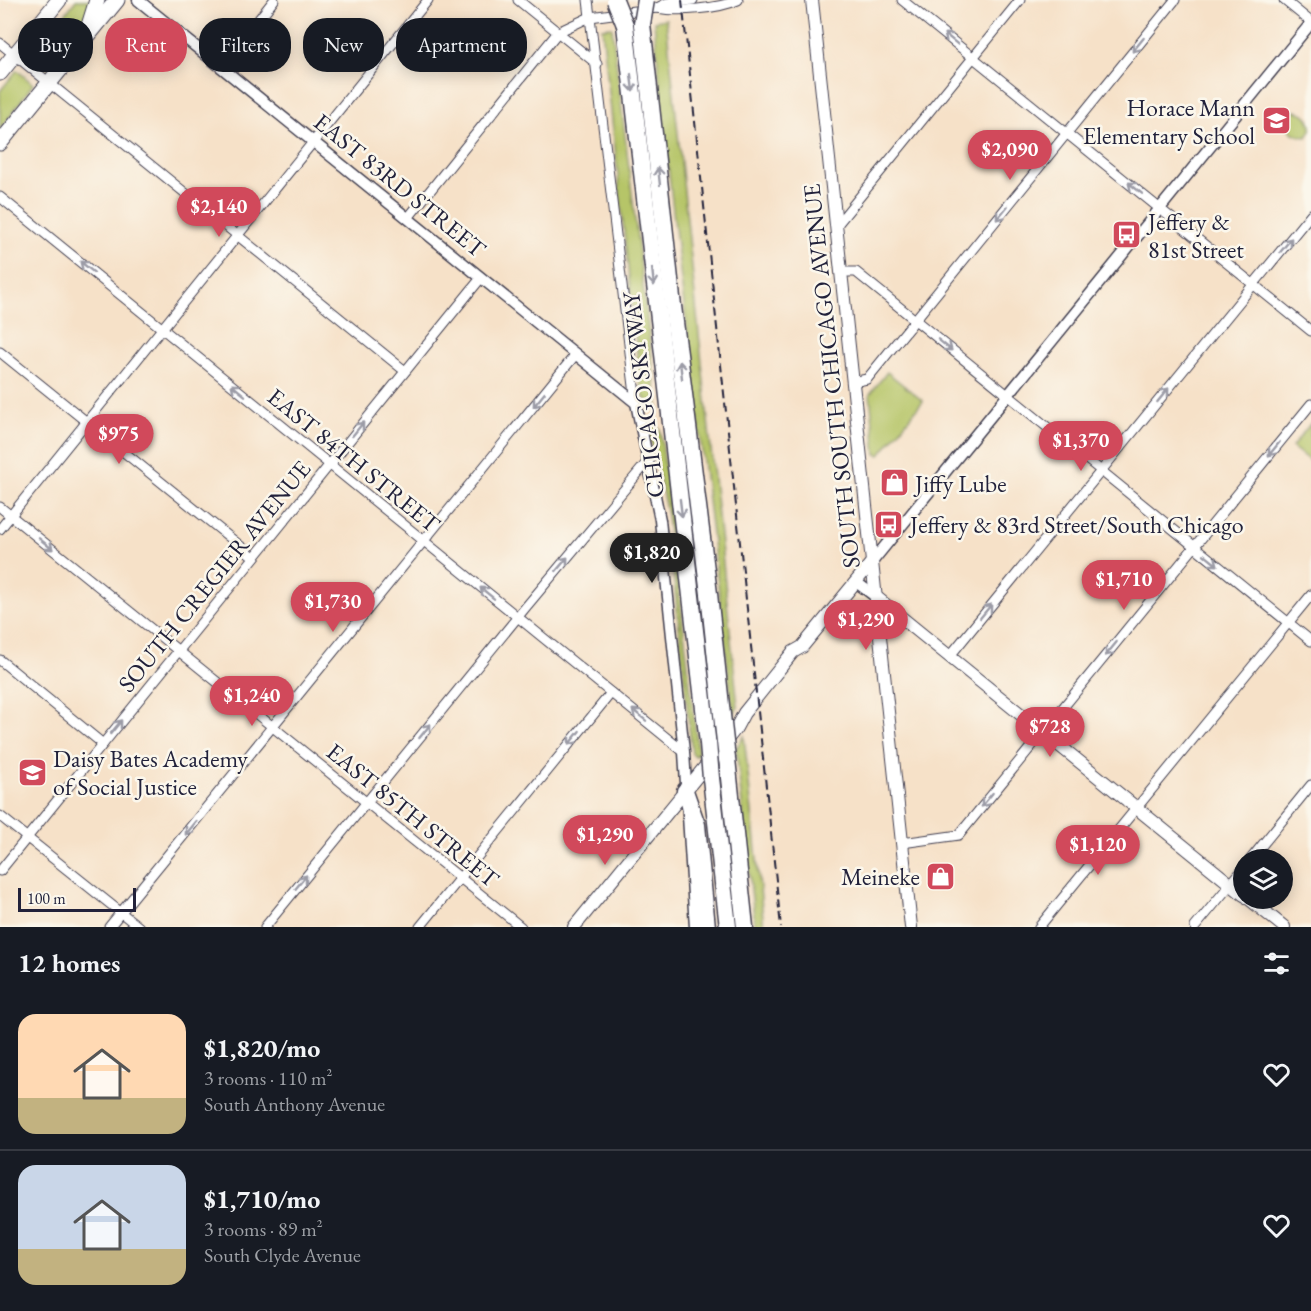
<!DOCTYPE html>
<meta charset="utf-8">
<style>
:root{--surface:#171b24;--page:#242831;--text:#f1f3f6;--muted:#9ea1a6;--line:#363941;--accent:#d1495b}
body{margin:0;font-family:"EB Garamond",serif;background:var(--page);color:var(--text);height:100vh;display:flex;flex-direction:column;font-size:22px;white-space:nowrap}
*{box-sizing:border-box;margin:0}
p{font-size:20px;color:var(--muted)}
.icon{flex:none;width:33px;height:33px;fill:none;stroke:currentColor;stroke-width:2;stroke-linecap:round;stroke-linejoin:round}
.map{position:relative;height:927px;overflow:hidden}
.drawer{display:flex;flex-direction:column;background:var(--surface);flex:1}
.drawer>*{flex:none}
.guide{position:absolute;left:18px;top:18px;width:600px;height:54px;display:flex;gap:12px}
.buttons{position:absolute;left:1233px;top:849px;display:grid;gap:12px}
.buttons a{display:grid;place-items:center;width:60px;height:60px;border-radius:50%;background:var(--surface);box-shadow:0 3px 15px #0003;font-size:30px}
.scale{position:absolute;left:18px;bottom:15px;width:118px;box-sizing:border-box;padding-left:6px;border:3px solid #22223b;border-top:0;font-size:16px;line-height:21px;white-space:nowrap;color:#22223b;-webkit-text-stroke:4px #fbf7ec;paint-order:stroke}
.price{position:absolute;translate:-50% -51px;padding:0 14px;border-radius:21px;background:var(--accent);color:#fff;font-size:20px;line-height:39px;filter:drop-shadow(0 2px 3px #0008)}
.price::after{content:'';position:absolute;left:50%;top:36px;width:18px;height:14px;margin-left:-9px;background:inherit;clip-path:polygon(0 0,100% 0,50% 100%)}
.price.current{background:#222;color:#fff}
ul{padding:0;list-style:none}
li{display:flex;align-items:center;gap:18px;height:150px;padding:0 18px}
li+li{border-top:2px solid var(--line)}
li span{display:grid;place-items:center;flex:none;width:168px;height:120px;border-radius:18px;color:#555}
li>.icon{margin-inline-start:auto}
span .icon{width:72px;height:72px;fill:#fffc;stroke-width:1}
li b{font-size:26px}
h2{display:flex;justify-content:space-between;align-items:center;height:72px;padding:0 18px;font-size:26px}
.pill{padding:0 21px;border-radius:24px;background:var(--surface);box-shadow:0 3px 15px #0003;font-size:21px;line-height:54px}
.pill.current{background:var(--accent);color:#fff}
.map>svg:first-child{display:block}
</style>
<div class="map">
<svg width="1311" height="927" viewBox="0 0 1311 927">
<rect width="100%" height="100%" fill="#fbf7ec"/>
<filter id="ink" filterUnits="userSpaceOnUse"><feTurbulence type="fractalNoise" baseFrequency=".0167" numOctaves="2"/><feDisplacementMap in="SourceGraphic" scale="12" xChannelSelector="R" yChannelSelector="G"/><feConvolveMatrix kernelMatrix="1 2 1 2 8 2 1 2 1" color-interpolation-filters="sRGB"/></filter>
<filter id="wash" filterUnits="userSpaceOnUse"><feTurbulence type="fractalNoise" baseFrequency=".008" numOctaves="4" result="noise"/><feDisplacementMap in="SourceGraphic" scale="24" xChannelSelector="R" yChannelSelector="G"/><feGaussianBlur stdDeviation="1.35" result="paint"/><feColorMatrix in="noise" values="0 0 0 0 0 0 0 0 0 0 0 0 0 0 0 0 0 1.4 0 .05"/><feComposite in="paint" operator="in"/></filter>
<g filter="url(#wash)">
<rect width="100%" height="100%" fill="#f6e1c8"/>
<g fill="#b6c568" stroke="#6c7452" stroke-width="1.5">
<path d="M76,0H91L87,20L49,70L33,56Z"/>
<path d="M666,19L738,707L733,714C708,483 674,253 654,21Z"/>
<path d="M612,27L658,410L644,398L641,389L602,28Z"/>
<path d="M17,70L33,84L0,130V91Z"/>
<path d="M1292,111C1305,111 1311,118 1311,130L1307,137C1293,136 1285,130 1284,116L1287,113Z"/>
<path d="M887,372L923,401L880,455L876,454L870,394Z"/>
<path d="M1311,423V462L1292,447Z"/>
<path d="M652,425L660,429L662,441L698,753L696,756L692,754L667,514L649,431V428Z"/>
<path d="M744,736L764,927H755L736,748Z"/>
</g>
</g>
<g filter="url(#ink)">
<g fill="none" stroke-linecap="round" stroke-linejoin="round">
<defs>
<g id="minor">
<path d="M518,0L597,64"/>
<path d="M588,0L636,403"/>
<path d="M902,0L1311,331"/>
<path d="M1284,0L1311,22"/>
<path d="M657,8C678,12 718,9 738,0"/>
<path d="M0,43L405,371"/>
<path d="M221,67L274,0"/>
<path d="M0,197L684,752"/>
<path d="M408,218L558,32L590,17L657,8L667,3L693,0"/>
<path d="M836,226L1020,0"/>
<path d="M842,272H856L1311,641"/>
<path d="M0,352L254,557"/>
<path d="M853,382L867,379L1175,0"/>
<path d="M0,507L521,927"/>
<path d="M0,529L428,0"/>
<path d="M949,657L1311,214"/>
<path d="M0,660L103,744"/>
<path d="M0,816L139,927"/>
<path d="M902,843L959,835L1311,404"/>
<path d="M1250,860L1311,785"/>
<path d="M0,871L481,278"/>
<path d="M109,927L576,354"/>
<path d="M265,927L525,608L649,460"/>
<path d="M420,927L611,693"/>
<path d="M1039,927L1311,595"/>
<path d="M1195,927L1244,868"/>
</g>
<g id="tertiary">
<path d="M138,0L636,403L660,520L684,752L695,927"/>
<path d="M872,562L1311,23"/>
<path d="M856,582L876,597"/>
</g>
<g id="secondary">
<path d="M812,0L911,927"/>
<path d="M876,597L1244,895"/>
<path d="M723,745L736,728L744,713L793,652L802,647L872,562"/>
<path d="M1248,898L1284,927"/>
<path d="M574,927L712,758"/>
</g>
<g id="trunk">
<path d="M87,32L97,0"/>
<path d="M0,73L59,0"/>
<path d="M0,143L117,0"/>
</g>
<g id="motorway">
<path d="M642,24L672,298L709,594L723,724"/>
<path d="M625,25L708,743"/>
<path d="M727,759L745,927"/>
<path d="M711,778L728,927"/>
<path d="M685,791L697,825L707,927"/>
</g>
</defs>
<use href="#minor" stroke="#423f50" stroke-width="11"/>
<use href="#tertiary" stroke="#423f50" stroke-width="13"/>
<use href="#secondary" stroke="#423f50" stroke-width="14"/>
<use href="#trunk" stroke="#423f50" stroke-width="17"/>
<use href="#motorway" stroke="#423f50" stroke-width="19"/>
<use href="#minor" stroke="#fff" stroke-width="9"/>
<use href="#tertiary" stroke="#fff" stroke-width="10"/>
<use href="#secondary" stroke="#fff" stroke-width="12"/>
<use href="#trunk" stroke="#fff" stroke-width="15"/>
<use href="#motorway" stroke="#fff" stroke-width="16"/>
<path stroke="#22223b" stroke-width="2" stroke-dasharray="9 4.5" stroke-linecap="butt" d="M682,0L781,927"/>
<defs>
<g id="motorway-bridge">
<path d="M615,0L625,25"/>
<path d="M642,24L646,0"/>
<path d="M723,724L727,759"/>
<path d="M708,743L711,778"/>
</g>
</defs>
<use href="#motorway-bridge" stroke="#423f50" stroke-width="19" stroke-linecap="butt"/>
<use href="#motorway-bridge" stroke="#fff" stroke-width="16"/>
</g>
<defs><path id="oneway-shaft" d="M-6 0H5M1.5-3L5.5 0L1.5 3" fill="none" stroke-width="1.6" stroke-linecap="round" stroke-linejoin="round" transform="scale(1.5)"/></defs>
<g stroke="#9c9ca7">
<use href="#oneway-shaft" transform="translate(951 39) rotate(-141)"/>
<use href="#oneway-shaft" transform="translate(1138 45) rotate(129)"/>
<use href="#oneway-shaft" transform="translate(632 83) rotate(83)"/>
<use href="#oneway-shaft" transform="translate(659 176) rotate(-96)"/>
<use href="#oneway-shaft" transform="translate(1135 188) rotate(-141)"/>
<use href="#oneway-shaft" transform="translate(1002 213) rotate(129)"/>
<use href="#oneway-shaft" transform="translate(1286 245) rotate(-51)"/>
<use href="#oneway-shaft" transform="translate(87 267) rotate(-141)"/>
<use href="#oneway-shaft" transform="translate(653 277) rotate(84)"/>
<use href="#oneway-shaft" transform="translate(945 345) rotate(39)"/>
<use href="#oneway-shaft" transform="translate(681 370) rotate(-97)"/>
<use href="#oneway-shaft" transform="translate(238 390) rotate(-141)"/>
<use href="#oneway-shaft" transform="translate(1163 395) rotate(-51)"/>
<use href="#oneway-shaft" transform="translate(539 400) rotate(129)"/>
<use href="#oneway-shaft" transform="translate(358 429) rotate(-51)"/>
<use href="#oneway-shaft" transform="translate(1274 449) rotate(129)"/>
<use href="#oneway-shaft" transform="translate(681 508) rotate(83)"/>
<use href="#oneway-shaft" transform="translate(46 544) rotate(39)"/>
<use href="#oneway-shaft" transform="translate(1211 560) rotate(39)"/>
<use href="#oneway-shaft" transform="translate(562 564) rotate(-50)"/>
<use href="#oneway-shaft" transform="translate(487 593) rotate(-141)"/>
<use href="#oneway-shaft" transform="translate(986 611) rotate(-51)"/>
<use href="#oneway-shaft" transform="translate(1111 649) rotate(129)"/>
<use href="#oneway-shaft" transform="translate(639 715) rotate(-141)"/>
<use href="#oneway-shaft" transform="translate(116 727) rotate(-51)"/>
<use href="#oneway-shaft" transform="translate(425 731) rotate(-51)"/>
<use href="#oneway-shaft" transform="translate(574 738) rotate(129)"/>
<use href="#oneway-shaft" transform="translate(987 800) rotate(129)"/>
<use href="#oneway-shaft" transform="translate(191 828) rotate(129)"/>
<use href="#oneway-shaft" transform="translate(301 882) rotate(-51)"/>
</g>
</g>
<defs>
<symbol id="school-square" viewBox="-11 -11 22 22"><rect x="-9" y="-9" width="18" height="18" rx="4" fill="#d1495b" stroke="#fbf7ec"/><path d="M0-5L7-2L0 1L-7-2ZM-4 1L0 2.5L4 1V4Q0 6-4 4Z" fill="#fff"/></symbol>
<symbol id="bus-square" viewBox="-11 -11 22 22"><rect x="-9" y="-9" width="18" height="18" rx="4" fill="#d1495b" stroke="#fbf7ec"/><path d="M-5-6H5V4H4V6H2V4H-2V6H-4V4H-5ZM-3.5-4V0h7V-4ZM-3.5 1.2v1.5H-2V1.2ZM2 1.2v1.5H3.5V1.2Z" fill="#fff"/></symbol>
<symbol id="shop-square" viewBox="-11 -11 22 22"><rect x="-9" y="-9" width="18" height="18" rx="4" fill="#d1495b" stroke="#fbf7ec"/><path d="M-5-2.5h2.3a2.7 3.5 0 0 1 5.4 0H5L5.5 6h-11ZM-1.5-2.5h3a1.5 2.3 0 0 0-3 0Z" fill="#fff"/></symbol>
</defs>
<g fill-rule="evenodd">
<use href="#school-square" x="1260" y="104" width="33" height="33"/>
<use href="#bus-square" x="1110" y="218" width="33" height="33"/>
<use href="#shop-square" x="878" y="466" width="33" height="33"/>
<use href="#bus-square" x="872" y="508" width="33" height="33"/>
<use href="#school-square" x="16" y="756" width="33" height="33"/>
<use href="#shop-square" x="924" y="860" width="33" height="33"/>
</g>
<g text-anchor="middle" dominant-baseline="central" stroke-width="5" stroke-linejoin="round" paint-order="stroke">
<g font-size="24" fill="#22223b" stroke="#fbf7ec" text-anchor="start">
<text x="1255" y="107" text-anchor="end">Horace Mann<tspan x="1255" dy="28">Elementary School</tspan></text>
<text x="1148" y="221">Jeffery &amp;<tspan x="1148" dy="28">81st Street</tspan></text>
<text x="915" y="483">Jiffy Lube</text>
<text x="910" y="524">Jeffery &amp; 83rd Street/South Chicago</text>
<text x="53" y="758">Daisy Bates Academy<tspan x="53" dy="28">of Social Justice</tspan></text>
<text x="920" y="876" text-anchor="end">Meineke</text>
</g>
<g font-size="24" fill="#22223b" stroke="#fbf7ec">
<text transform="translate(400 185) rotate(39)">EAST 83RD STREET</text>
<text transform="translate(831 376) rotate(-96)">SOUTH SOUTH CHICAGO AVENUE</text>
<text transform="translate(643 395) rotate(-97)">CHICAGO SKYWAY</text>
<text transform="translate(354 460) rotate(39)">EAST 84TH STREET</text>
<text transform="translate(214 576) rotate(-51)">SOUTH CREGIER AVENUE</text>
<text transform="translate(413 815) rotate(39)">EAST 85TH STREET</text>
</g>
</g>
</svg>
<div class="buttons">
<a><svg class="icon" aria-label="layers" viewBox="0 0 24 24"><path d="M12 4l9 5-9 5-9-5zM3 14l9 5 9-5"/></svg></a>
</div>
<div class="scale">100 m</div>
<b class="price" style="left:1010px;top:181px">$2,090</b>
<b class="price" style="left:219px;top:238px">$2,140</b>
<b class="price" style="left:119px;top:465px">$975</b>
<b class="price" style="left:1081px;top:472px">$1,370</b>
<b class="price current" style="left:652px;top:584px">$1,820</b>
<b class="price" style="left:1124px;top:611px">$1,710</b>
<b class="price" style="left:333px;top:633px">$1,730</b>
<b class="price" style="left:866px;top:651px">$1,290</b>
<b class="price" style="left:252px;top:727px">$1,240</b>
<b class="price" style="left:1050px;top:758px">$728</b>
<b class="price" style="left:605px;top:866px">$1,290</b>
<b class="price" style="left:1098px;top:876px">$1,120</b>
<div class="guide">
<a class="pill">Buy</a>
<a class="pill current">Rent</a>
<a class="pill">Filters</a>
<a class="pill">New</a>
<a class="pill">Apartment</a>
</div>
</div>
<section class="drawer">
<h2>12 homes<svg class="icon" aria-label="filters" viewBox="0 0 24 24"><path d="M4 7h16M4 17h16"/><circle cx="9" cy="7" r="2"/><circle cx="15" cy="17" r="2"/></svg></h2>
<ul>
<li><span style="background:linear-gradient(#ffd9b3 70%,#c2b280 0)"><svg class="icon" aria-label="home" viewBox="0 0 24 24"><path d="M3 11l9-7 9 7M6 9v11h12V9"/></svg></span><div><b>$1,820/mo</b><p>3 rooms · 110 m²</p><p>South Anthony Avenue</p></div><svg class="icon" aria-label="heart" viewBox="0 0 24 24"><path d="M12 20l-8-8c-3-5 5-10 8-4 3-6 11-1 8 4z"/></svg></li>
<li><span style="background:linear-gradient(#c9d6e8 70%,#c2b280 0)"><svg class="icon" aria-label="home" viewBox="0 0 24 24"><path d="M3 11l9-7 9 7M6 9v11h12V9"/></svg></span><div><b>$1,710/mo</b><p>3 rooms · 89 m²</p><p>South Clyde Avenue</p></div><svg class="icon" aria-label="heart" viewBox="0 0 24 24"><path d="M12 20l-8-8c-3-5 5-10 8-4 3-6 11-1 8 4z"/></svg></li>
</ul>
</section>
